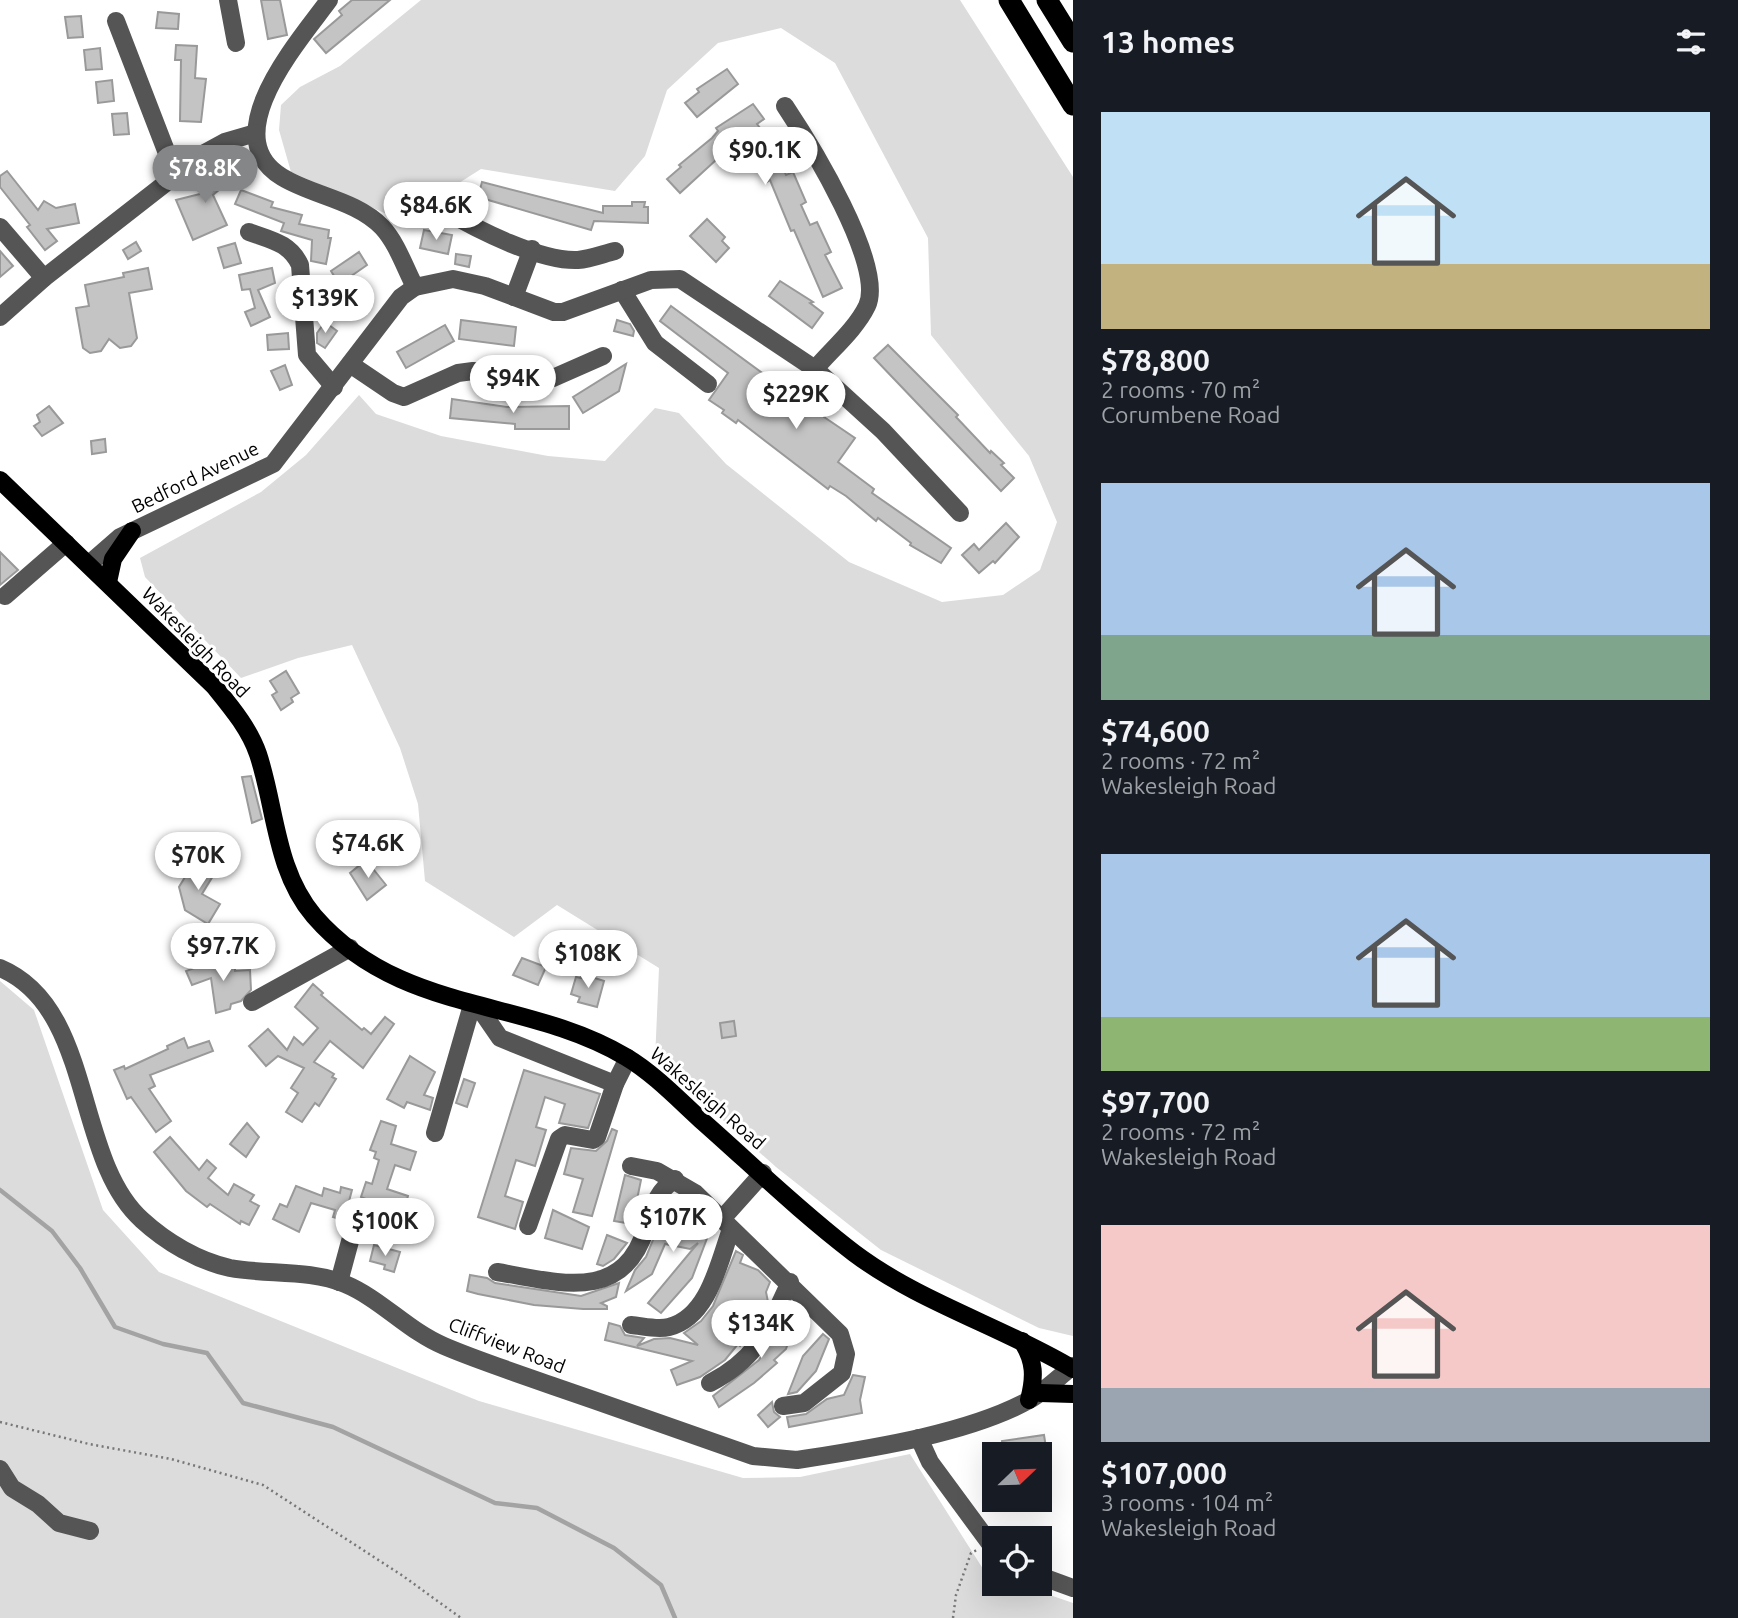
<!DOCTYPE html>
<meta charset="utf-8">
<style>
:root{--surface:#171b24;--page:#20242c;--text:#f1f3f6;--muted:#9ea1a6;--accent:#858687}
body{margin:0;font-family:Ubuntu,sans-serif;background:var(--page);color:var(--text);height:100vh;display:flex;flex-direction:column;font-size:26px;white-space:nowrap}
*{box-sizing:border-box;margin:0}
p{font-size:23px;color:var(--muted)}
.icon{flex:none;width:38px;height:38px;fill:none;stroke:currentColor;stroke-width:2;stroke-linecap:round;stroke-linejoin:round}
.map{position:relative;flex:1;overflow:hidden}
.side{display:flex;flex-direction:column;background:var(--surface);width:665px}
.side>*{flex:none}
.needle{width:46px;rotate:67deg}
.tools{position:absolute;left:982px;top:1442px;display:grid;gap:14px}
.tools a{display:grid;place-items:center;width:70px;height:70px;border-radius:0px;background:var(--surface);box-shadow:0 7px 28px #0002;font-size:35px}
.price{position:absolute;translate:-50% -60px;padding:0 16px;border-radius:24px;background:#fff;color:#222;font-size:23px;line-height:46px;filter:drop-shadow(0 2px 4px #0008)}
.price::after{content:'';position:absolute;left:50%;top:42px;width:21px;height:16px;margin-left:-10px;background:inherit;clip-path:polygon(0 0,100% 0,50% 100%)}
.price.on{background:var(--accent);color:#fff}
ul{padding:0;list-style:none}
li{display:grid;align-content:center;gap:14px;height:371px;padding:0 28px}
li span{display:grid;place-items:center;height:217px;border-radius:0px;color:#555}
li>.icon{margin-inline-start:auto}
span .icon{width:126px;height:126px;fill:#fffc;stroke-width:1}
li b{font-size:30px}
h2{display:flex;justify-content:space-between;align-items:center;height:84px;padding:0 28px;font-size:30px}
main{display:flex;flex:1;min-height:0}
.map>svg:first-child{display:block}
</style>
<main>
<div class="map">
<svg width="1073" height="1618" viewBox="0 0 1073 1618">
<rect width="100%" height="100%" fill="#fff"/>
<g fill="#dcdcdc">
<path d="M421,0H960L1073,177V1336L1039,1328L881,1250L776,1167L655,1060L659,968L557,905L514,937L425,881L418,804L400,748L352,645L298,658L241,678L145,577L140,558L261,492L306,455L359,395L376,414L441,436L548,456L605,461L655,408L679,413L726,464L849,562L942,602L1003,595L1040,570L1057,522L1029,456L931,335L928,238L835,63L781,28L718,43L667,90L645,156L615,191L481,169L451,188L402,183L398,219L291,172L279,130L281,105L300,87L340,66Z"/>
<path d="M0,981L34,1010L103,1210L159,1272L479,1401L743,1478L800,1477L910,1454L985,1572L994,1575V1584H1018L1073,1603V1618H0Z"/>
</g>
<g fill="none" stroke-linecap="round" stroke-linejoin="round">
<path stroke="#a3a3a3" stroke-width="4.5" d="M0,1190L52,1231L80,1268L115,1327L163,1344L207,1353L243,1403L333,1427L495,1503L537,1508L614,1548L661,1585L675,1618"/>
</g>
<g fill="#c4c4c4" stroke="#999" stroke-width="2">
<path d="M261,0H280L287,35L268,39Z"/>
<path d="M352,0H390L326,53L314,39L342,15L339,11Z"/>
<path d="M158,12L179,14L178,29L156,28Z"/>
<path d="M81,16L83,37L68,38L65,17Z"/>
<path d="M176,45L197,46L195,78L206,79L201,122L180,121L181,60H175Z"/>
<path d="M100,48L102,69L86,70L84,50Z"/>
<path d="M727,69L738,84L697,117L685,103L699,92L697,89Z"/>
<path d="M112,80L114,101L98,103L96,82Z"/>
<path d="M753,104L764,119L757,124L773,145L786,175L793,172L806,202L801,205L810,225L817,222L831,252L825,255L842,288L823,297L794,230L791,231L770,180L767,182L760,166L762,165L750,137L731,151L729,148L680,193L667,179L681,167L679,165L712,138L718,131L716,128Z"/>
<path d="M127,113L129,134L114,135L112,114Z"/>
<path d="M223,166L233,178L213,195L227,225L193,240L176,200L204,193L195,189L202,183L200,180L216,167L218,170Z"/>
<path d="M7,171L38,210L44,201L56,208L75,204L79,223L47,229L57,241L45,250L27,227L30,225L0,187V176Z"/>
<path d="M482,182L603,213V206H632V202H645L644,207H648V223L594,221L591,230L478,197Z"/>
<path d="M241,190L273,202L271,207L302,215L299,224L329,230L328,238H331L326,264L311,261L312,240L281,231L284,223L235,204Z"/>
<path d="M707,219L725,237L722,241L729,248L716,262L690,236Z"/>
<path d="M424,230L452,235L448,254L420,248Z"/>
<path d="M136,242L141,251L128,259L123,250Z"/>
<path d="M235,243L241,263L224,268L218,248Z"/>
<path d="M0,251L13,266L0,277Z"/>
<path d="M359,252L367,265L347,279L350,310L316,314L314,298L346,295L331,271Z"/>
<path d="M456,254L471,256L469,267L455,264Z"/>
<path d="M148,268L152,289L129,293L137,338L131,346L120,348L109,339L101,351L90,353L83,348L76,308L89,306L85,285L124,277L123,273Z"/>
<path d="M272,268L275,283L258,290L270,317L251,326L245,312L255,308L250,289L242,290L239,275Z"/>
<path d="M780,281L813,302L810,303L823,313L812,328L769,296Z"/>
<path d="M671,306L795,397L800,391L828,411L824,417L855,438L838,462L874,489L872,493L951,548L941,563L910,545L911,543L878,518L876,521L846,496L830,486L828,489L738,420L736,423L722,413L724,410L709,400L728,373L660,321Z"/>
<path d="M461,320L516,327L514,346L459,339Z"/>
<path d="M617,320L630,324L634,331L633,336L614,331Z"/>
<path d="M325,322L337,331L325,348L317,343V333Z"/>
<path d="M445,325L454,341L406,368L397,352Z"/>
<path d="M288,333L289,349L268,350L267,335Z"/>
<path d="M888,345L958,415L956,417L990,453L991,451L1004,463L1001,465L1014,478L1001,491L874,358Z"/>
<path d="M626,364L619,391L583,413L573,397Z"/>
<path d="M285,365L292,385L280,390L271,371Z"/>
<path d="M452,399L507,407L569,406V429H515V424L450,418Z"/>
<path d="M49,406L63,423L42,436L34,426L40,422L37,415Z"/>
<path d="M105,439L106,452L92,454L91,441Z"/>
<path d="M1006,523L1019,537L995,563L993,561L979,573L962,555L974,544L979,550Z"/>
<path d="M0,552L18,570L0,585Z"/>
<path d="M286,671L299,693L291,698L293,702L281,710L272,695L277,692L270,681Z"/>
<path d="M251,776L262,819L252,823L242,777Z"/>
<path d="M388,837L394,849L384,857L376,846Z"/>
<path d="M196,859L216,871L202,894L220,904L208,924L185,910L179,887Z"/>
<path d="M366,860L386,885L367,900L350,873Z"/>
<path d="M522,958L546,967L538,985L513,975Z"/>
<path d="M212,959V964L235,963V971L250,970L251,990L241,1001L231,1004L230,1009L216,1013L211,978L192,985L186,971L200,966V961Z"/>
<path d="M582,974L604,981L597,1007L578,1002L580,997L571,994L576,977L581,978Z"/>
<path d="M313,984L323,993L321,995L362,1030L364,1028L371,1034L385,1017L394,1024L363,1068L330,1041L314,1062L334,1074L332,1077L336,1079L319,1106L315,1103L302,1122L286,1112L298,1093L291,1088L304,1068L278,1056L266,1066L249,1046L268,1029L287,1050L294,1037L303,1045L318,1028L295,1007Z"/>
<path d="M734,1021L736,1036L722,1038L720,1023Z"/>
<path d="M184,1038L188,1048L209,1041L213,1051L150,1075L155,1086L149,1089L171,1121L156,1132L131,1097L127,1099L114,1070L124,1066L125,1069L168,1049L167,1046Z"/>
<path d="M410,1056L435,1072L424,1095L433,1098L430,1110L407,1102L404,1108L387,1099Z"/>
<path d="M524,1070L600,1094L588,1128L559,1123L565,1104L545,1097L536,1127L546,1130L535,1166L516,1160L505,1196L523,1202L515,1229L478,1217Z"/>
<path d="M464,1079L475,1083L467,1107L456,1103Z"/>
<path d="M381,1121L396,1126L391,1144L416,1152L410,1170L395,1165L387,1189L408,1196L402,1217L371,1209L373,1202L361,1197L366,1182L372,1184L379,1160L374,1158L376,1152L370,1150Z"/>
<path d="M247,1123L259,1137L246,1157L230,1144Z"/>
<path d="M612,1129L617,1131L592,1216L573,1212L583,1179L564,1174L571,1148L596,1151L607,1141Z"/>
<path d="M170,1137L199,1170L207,1160L216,1168L208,1178L228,1195L234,1184L254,1195L250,1201L259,1206L249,1225L241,1221L240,1224L210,1204L207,1207L186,1191L154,1152Z"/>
<path d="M625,1175L641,1180L632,1224L614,1221Z"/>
<path d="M296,1186L322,1196L324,1188L340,1193L341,1187L352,1190L344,1220L333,1217L335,1210L311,1203L299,1232L273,1219L280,1204L287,1207Z"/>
<path d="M669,1201L679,1204L677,1217L709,1224V1233L692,1278L661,1313L648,1303L698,1243L690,1249L665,1244L652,1274L626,1291L635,1270L646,1257Z"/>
<path d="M553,1210L589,1227L582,1249L545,1238Z"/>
<path d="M607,1235L627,1243L614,1259L603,1266L597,1264Z"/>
<path d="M374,1245L400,1252L394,1272L384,1269L385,1265L370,1261Z"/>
<path d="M736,1251L743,1255L740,1263L758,1270L770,1282L766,1292L768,1302L740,1346L738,1344L725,1360L700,1377L677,1385L671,1370L692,1361L605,1340L609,1323L620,1326L625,1335L644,1338L637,1346L654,1339L670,1338L698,1345L684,1333L701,1321L713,1306Z"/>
<path d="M470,1275L487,1278L495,1283L581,1296L619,1283L616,1297L601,1303L607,1306V1309H583L534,1305L478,1294L467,1291Z"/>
<path d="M793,1304L799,1310L786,1349L774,1360L777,1363L754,1383L719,1407L713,1396L759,1360Z"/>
<path d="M823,1334L829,1339L816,1371L797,1392L788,1394L803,1356Z"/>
<path d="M853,1375L865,1377L860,1400L862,1413L789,1427L787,1417L806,1414L827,1399L844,1395Z"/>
<path d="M772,1402L774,1412L780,1417L768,1427L758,1415Z"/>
<path d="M1044,1435L1047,1454H1004L1002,1441Z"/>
</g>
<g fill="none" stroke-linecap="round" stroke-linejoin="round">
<g stroke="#777" stroke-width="2.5" stroke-dasharray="2 3.5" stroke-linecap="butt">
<path d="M0,1422L89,1444L171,1459L263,1485L403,1576L461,1618"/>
<path d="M953,1618L956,1595L971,1553L977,1550"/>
</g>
<g stroke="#555" stroke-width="18">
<path d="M228,0L236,43"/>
<path d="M329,0C300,40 214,136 282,177C313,196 356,200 382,227C397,243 405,268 415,287"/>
<path d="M116,21L175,174"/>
<path d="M785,106C809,142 886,266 867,306C856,329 831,350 815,369"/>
<path d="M444,210C476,229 541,262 578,260C590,259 603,254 615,251"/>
<path d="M0,227L44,278"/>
<path d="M249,232C271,240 290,243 300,265L307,355L334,387"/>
<path d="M622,290L655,343L708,384"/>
<path d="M514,297L532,249"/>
<path d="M0,317L44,278L203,154L225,142L256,133"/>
<path d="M350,364L393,393L404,397L458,373L473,371L538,380L553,378L603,356"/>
<path d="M89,564L120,537L273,464L401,297L415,287L453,279L485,286L554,312H563L651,280L680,279L815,369L883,431L960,513"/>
<path d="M5,596L66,543"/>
<path d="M0,968C95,1008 73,1158 142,1220C166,1242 198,1261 230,1268C267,1275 309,1269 345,1284C381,1299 408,1331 444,1346C479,1361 517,1373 553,1386C620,1409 687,1433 753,1456L797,1460C867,1449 969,1434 1031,1399C1046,1390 1059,1377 1073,1366"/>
<path d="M252,1002L350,948"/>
<path d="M478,1006L500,1038L615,1084"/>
<path d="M435,1133L472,1005"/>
<path d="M631,1166L657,1171L695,1193L840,1334L846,1354L842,1373L804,1403L783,1406"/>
<path d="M721,1220L763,1173"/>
<path d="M528,1226L559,1139L565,1135L593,1140L597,1137L615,1084L628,1058"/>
<path d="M497,1272C557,1282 623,1304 646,1228C653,1208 656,1192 675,1179"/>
<path d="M339,1282L359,1208"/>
<path d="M631,1325C643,1326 657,1330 669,1327C709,1317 719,1262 731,1229"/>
<path d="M710,1383C758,1358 768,1329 790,1282"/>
<path d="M919,1438L930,1462L994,1549"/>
<path d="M0,1469L12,1488L38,1504L59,1523L90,1531"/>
<path d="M1040,1576L1073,1588"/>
</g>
<g stroke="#000" stroke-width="18">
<path d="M0,480L214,686C231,707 249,728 258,754C276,808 275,870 314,916C401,1016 523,996 626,1057C653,1073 677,1098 701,1120C751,1164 800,1212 854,1253C919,1302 1003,1327 1073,1369"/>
<path d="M108,582L113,559L132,531"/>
<path d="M1022,1341C1035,1361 1035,1377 1029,1400"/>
<path d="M1040,1393L1073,1394"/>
</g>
<g stroke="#000" stroke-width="21">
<path d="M1009,0L1073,105"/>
<path d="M1047,0L1073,42"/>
</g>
</g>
<g text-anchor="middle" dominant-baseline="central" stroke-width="6" stroke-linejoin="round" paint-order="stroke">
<g font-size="19" fill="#000" stroke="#fff">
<text transform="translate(195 477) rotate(-26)">Bedford Avenue</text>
<text transform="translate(196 642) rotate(46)">Wakesleigh Road</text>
<text transform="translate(708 1098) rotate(41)">Wakesleigh Road</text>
<text transform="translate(507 1345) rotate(21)">Cliffview Road</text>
</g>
</g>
</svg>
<div class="tools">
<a><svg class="needle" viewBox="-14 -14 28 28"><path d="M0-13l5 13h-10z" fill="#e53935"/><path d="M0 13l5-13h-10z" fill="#9ea1a6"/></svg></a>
<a><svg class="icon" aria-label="locate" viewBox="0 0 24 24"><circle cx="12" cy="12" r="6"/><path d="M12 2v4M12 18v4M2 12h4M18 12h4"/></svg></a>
</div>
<b class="price" style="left:765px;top:187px">$90.1K</b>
<b class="price on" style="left:205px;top:205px">$78.8K</b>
<b class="price" style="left:436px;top:242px">$84.6K</b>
<b class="price" style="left:325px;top:335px">$139K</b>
<b class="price" style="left:513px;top:415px">$94K</b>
<b class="price" style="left:796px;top:431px">$229K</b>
<b class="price" style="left:368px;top:880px">$74.6K</b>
<b class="price" style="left:198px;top:892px">$70K</b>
<b class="price" style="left:223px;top:983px">$97.7K</b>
<b class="price" style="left:588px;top:990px">$108K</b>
<b class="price" style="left:673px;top:1254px">$107K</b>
<b class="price" style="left:385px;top:1258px">$100K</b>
<b class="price" style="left:761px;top:1360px">$134K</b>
</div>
<section class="side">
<h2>13 homes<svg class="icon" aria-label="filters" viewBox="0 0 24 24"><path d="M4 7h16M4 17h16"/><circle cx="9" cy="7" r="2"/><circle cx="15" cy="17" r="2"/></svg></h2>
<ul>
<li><span style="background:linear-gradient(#bfe0f5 70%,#c2b280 0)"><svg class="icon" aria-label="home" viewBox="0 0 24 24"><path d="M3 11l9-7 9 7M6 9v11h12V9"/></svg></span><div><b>$78,800</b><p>2 rooms · 70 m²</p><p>Corumbene Road</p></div></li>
<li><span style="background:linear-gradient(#a9c7e8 70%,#7fa58c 0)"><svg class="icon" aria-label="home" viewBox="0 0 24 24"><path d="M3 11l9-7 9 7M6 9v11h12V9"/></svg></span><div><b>$74,600</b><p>2 rooms · 72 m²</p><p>Wakesleigh Road</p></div></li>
<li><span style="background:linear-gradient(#a9c7e8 75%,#8fb573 0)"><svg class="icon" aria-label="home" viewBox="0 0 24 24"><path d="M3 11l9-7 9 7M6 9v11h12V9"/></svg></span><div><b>$97,700</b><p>2 rooms · 72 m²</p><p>Wakesleigh Road</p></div></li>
<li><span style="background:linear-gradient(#f6c9c9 75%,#9aa5b1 0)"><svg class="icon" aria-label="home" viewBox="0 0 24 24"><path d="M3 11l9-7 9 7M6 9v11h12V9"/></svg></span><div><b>$107,000</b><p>3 rooms · 104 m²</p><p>Wakesleigh Road</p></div></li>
</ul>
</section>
</main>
